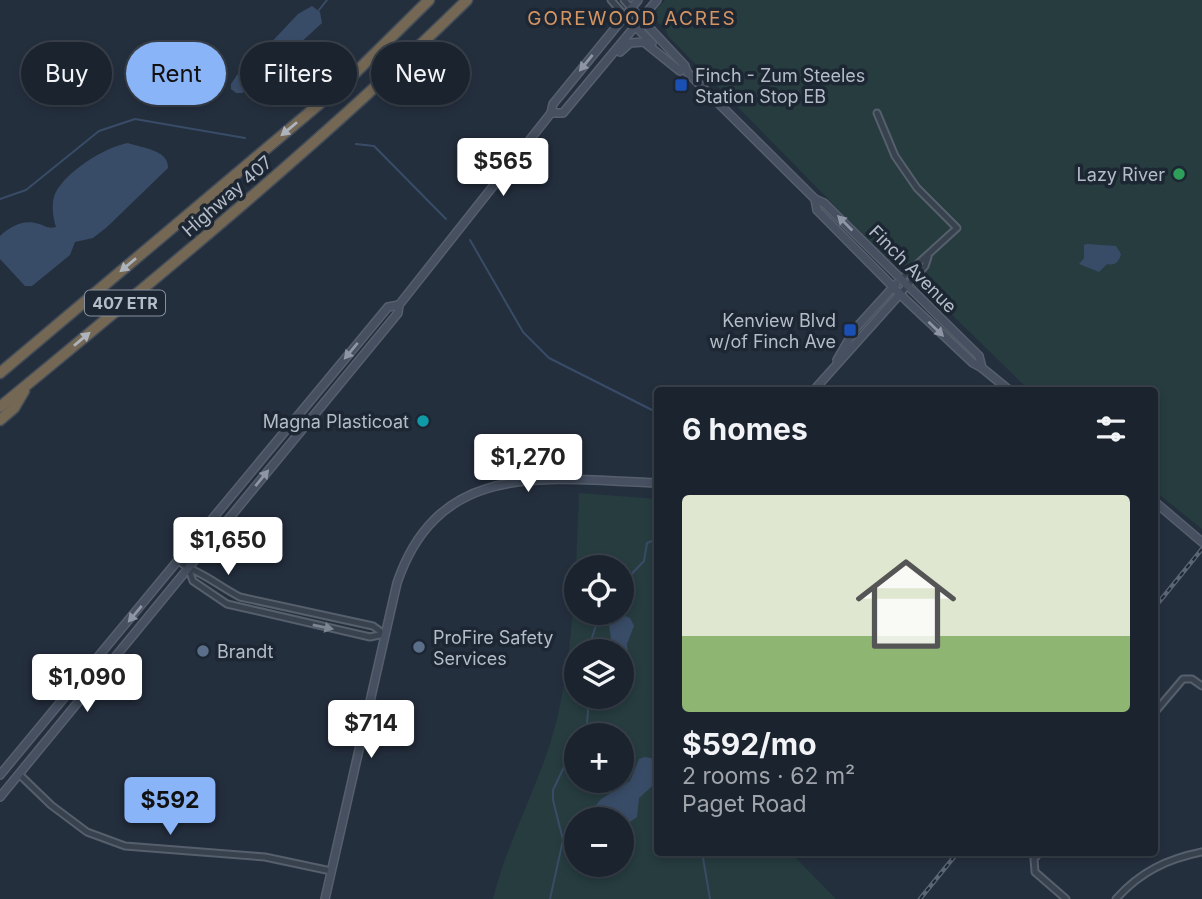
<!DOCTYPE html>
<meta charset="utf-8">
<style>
:root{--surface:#1b232e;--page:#242b36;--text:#f1f3f6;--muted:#a0a4aa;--line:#39404a;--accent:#8ab4f8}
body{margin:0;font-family:Inter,sans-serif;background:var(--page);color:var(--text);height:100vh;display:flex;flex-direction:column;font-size:26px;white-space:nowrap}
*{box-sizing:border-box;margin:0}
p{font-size:23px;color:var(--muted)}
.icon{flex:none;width:38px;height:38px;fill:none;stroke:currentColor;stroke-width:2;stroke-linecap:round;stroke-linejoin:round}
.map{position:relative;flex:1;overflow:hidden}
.panel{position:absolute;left:654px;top:387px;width:504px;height:469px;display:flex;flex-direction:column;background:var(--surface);border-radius:7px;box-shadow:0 4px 10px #0003,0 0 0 2px var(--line)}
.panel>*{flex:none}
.top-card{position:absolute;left:21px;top:42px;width:528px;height:63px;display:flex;gap:14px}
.tools{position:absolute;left:564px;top:555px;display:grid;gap:14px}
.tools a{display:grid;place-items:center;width:70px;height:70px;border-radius:50%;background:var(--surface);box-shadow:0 4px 10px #0003,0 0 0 2px var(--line);font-size:35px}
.price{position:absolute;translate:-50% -60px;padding:0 16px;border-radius:7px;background:#fff;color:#222;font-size:23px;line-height:46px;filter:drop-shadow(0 2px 4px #0008)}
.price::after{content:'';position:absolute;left:50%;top:42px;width:21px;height:16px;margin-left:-10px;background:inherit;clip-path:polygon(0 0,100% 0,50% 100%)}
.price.selected{background:var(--accent);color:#111}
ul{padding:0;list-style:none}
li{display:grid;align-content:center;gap:14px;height:371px;padding:0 28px}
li+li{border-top:2px solid var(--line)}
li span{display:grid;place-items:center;height:217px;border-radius:7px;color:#555}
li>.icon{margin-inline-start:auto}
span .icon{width:126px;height:126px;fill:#fffc;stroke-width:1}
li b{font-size:30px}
h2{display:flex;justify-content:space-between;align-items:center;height:84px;padding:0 28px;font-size:30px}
.pill{padding:0 24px;border-radius:32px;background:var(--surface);box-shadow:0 4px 10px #0003,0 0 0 2px var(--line);font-size:24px;line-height:63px}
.pill.selected{background:var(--accent);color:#111}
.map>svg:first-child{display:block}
</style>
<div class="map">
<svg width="1202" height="899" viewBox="0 0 1202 899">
<rect width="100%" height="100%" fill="#242f3e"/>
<g fill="#263c3f" fill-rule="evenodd">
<path d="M665,0H1202V529L1155,491V390H1029L903,267L892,264L668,36L666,30L655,20L657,9Z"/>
<path d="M579,493L658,499V852H790L836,899H493C506,846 532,798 549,747C567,692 571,633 576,576V612H621V567H576ZM576,651H621V696H576ZM576,735H621V780H576ZM576,819H621V864H576Z"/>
</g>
<g fill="#394c67">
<path d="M312,6L320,12L322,23L250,89L242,93H236L231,89V84L237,75L266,48L298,14Z"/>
<path d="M128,143C142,148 169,150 168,168L107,227L93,238L75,242L70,255L32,286H25L0,259V236C11,226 24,219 39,224C46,226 48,229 56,227C53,218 51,203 55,194C65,172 105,147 128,143Z"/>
<path d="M1087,244L1116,246L1121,254C1119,262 1115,266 1107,264L1099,272L1079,264L1084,258V245Z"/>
<path d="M623,615L630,618L634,626L627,644L630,673L621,687V651H603L611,638L609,625L613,617Z"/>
<path d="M645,757L657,759L658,781L639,798L637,817L627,824H621V819H585L601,799L630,781L639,759Z"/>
</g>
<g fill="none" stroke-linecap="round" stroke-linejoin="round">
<g stroke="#394c67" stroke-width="2">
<path d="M319,10L327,0"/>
<path d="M356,144L374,146L446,219"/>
<path d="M0,199L26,190L99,131L135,119L245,138"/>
<path d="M470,240L523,332L549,358L658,413"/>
<path d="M621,585L644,561L647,543L652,541L658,543"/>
<path d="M588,651L600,612"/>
<path d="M586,696L588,712L586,735"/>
<path d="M702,852L710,899"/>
<path d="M550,899L563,840L553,800V790L565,765L576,753"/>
</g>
<defs>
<g id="street">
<path d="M611,0L625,16"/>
<path d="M624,0L631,8"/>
<path d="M877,113L895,156L917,188L957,228L901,279"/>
<path d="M900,294L925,266L928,257"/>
<path d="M179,561C186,567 191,569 199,573C213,580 226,590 240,597L373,626L384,634"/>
<path d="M189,570L193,581L227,604L370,637L384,634"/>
<path d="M1155,712L1183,679H1192L1202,686"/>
<path d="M19,774L51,805L87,832L125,846L265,857L331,871"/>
<path d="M1040,852L1034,859L1035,872L1066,899"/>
<path d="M1116,899C1140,872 1167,859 1202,852"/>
</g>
<g id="secondary">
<path d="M631,8L685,66L687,72L815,199L824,203L979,356L982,368"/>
<path d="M625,16L652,43"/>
<path d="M620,52L630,43L644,42L680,71"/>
<path d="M551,113H563L657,0"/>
<path d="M815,199L817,210L907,301L973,363L982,368L1009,390"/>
<path d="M837,360L855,329L896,284"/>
<path d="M814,390L900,294"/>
<path d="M1155,502L1202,542"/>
<path d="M0,775L388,307L399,305"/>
<path d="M0,797L398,313L399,305L551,113L553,104L638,0"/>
<path d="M325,899L397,583C440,456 552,480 658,483"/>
</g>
<g id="highway">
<path d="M0,373L349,79L429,0"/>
<path d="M0,407C159,276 320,144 467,0"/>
<path d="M0,420L14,408L24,391"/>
</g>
</defs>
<use href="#street" stroke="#565f6c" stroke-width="9"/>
<use href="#secondary" stroke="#565f6c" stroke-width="10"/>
<use href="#highway" stroke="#434c59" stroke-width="13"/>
<use href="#street" stroke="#38414e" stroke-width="5"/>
<use href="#secondary" stroke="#465061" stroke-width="7"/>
<use href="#highway" stroke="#746855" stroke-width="10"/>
<defs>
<g id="rail">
<path d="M1155,607L1202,549"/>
<path d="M920,899L958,852"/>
</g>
</defs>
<use href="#rail" stroke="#5a6575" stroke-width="4.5"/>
<use href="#rail" stroke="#1d2633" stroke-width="2" stroke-dasharray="5" stroke-linecap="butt"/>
</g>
<defs><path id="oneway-solid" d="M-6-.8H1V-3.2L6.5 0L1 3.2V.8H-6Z" transform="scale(1.75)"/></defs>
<g fill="#8e96a5">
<use href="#oneway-solid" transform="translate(586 63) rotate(129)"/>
<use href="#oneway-solid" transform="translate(845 223) rotate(-135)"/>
<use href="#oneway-solid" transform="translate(936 329) rotate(44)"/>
<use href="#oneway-solid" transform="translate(351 351) rotate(130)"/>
<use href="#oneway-solid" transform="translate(262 478) rotate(-51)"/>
<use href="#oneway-solid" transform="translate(135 614) rotate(130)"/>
</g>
<g fill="#aeb4bd">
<use href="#oneway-solid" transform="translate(289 129) rotate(140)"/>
<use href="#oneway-solid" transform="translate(128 265) rotate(140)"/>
<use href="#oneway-solid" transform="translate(82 339) rotate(-40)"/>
</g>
<use fill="#7c8592" href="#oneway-solid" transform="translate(323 627) rotate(12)"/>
<g fill="#1a4fb4" stroke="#1d2633" stroke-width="2.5">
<rect x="674" y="78" width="14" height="14" rx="3.5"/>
<rect x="843" y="323" width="14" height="14" rx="3.5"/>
</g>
<circle fill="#2e9e5b" stroke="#1d2633" stroke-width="2.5" cx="1179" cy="174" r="7"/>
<circle fill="#0f9aa8" stroke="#1d2633" stroke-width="2.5" cx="423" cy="421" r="7"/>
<g fill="#5c6f8a" stroke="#1d2633" stroke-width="2.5">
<circle cx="419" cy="647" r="7"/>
<circle cx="203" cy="651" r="7"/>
</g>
<g text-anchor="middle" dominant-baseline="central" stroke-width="7" stroke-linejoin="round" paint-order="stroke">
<rect fill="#1d2633" stroke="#878f9c" stroke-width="2" x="85" y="290.5" width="80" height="25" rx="5"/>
<g font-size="16" font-weight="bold" fill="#b4bcc9">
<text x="125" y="303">407 ETR</text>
</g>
<g font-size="18" fill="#b4bcc9" stroke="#1d2633" text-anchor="start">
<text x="695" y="75">Finch - Zum Steeles<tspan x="695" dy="21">Station Stop EB</tspan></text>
<text x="1165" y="174" text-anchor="end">Lazy River</text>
<text x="836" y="320" text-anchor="end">Kenview Blvd<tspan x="836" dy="21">w/of Finch Ave</tspan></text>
<text x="409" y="421" text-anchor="end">Magna Plasticoat</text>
<text x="433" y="637">ProFire Safety<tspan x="433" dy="21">Services</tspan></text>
<text x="217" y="651">Brandt</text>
</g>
<g font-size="18" fill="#b4bcc9" stroke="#1d2633">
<text transform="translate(227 196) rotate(-41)">Highway 407</text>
<text transform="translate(913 269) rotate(45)">Finch Avenue</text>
</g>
<g font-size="19" letter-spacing="2" fill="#d59563" stroke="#1d2633">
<text x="632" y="18">GOREWOOD ACRES</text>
</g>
</g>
</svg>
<div class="tools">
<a><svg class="icon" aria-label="locate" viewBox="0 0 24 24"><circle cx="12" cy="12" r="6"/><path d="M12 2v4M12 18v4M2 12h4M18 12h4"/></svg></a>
<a><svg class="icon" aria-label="layers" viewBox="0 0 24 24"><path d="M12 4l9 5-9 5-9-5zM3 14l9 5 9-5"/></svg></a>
<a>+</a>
<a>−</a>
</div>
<b class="price" style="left:503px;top:198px">$565</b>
<b class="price" style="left:528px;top:494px">$1,270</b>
<b class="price" style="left:228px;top:577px">$1,650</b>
<b class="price" style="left:87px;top:714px">$1,090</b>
<b class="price" style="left:371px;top:760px">$714</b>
<b class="price selected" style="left:170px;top:837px">$592</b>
<div class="top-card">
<a class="pill">Buy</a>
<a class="pill selected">Rent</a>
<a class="pill">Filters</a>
<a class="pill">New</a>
</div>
<section class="panel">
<h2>6 homes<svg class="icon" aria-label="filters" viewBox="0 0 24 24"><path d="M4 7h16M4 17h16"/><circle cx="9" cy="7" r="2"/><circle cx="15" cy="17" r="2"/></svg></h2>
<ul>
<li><span style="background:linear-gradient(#dfe7d0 65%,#8fb573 0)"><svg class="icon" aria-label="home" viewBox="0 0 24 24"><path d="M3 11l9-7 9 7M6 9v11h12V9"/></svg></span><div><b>$592/mo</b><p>2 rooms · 62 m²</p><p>Paget Road</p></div></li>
</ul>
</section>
</div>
